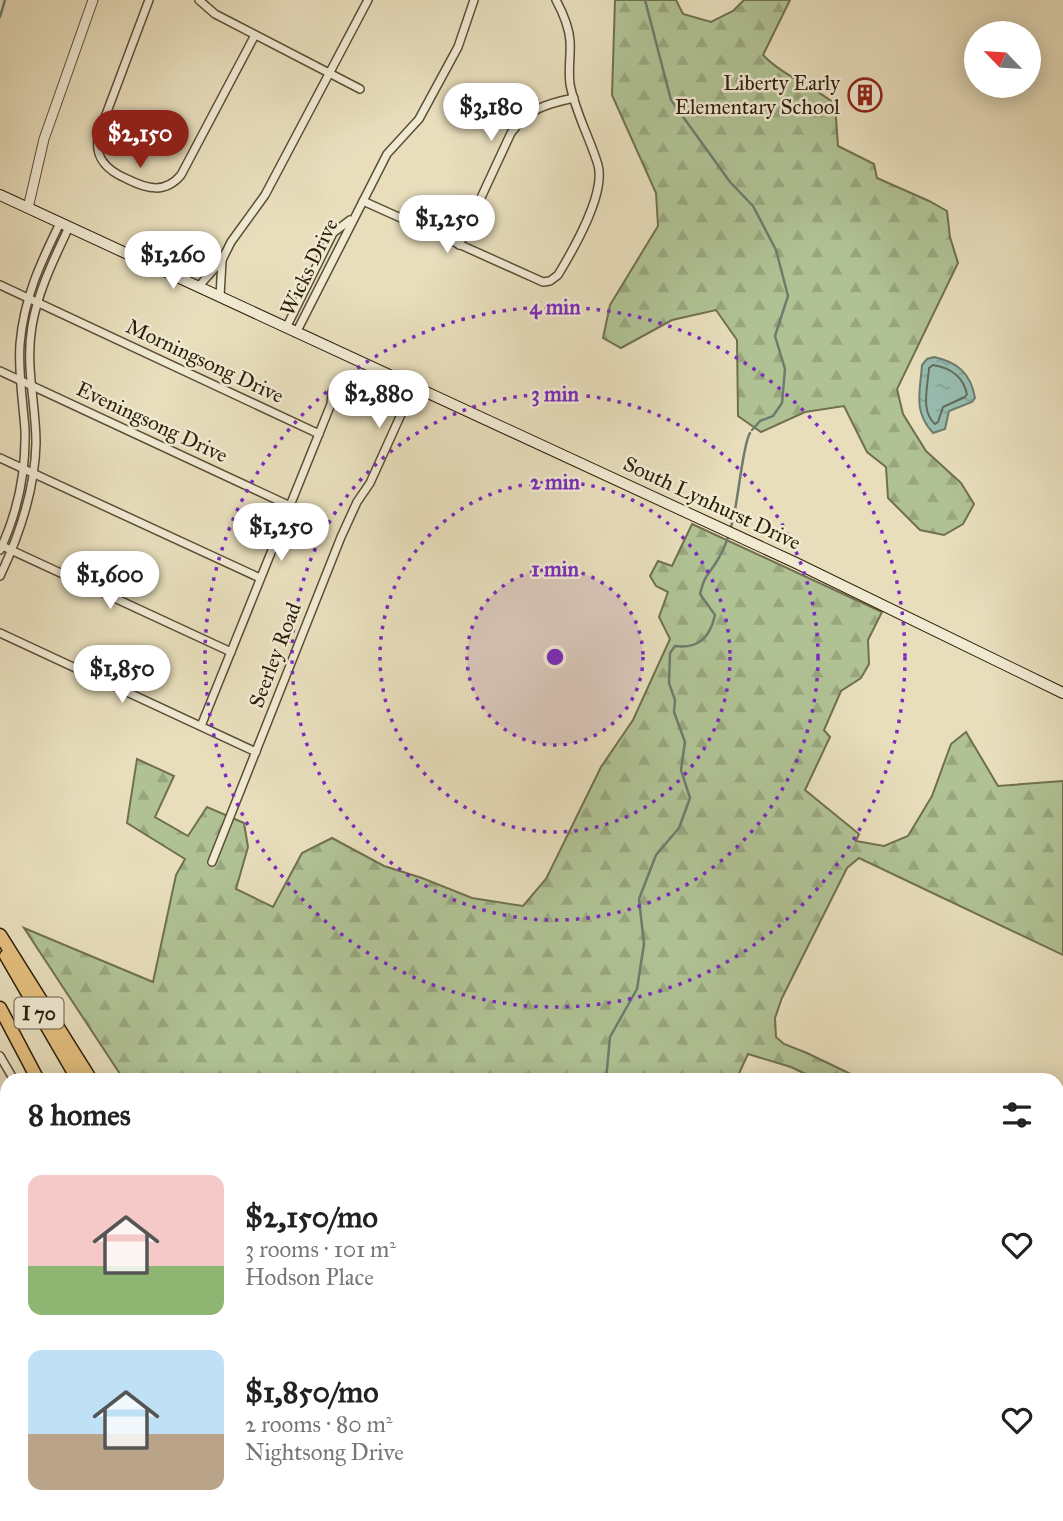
<!DOCTYPE html>
<meta charset="utf-8">
<style>
:root{--surface:#fff;--page:#f2f2f2;--text:#222;--muted:#767676;--accent:#8f2418}
body{margin:0;font-family:"IM FELL Great Primer",serif;background:var(--page);color:var(--text);height:100vh;display:flex;flex-direction:column;font-size:26px;white-space:nowrap}
*{box-sizing:border-box;margin:0}
p{font-size:23px;color:var(--muted)}
.icon{flex:none;width:38px;height:38px;fill:none;stroke:currentColor;stroke-width:2;stroke-linecap:round;stroke-linejoin:round}
.map{position:relative;flex:1;overflow:hidden}
.sheet{position:absolute;left:0px;top:1073px;width:1064px;height:450px;display:flex;flex-direction:column;background:var(--surface);border-radius:21px 21px 0 0;box-shadow:0 4px 18px #0003}
.sheet>*{flex:none}
.needle{width:46px;rotate:295deg}
.controls{position:absolute;left:964px;top:21px;display:grid;gap:14px}
.controls a{display:grid;place-items:center;width:77px;height:77px;border-radius:50%;background:var(--surface);box-shadow:0 4px 18px #0003;font-size:35px}
.price{position:absolute;translate:-50% -60px;padding:0 16px;border-radius:24px;background:#fff;color:#222;font-size:23px;line-height:46px;filter:drop-shadow(0 2px 4px #0008)}
.price::after{content:'';position:absolute;left:50%;top:42px;width:21px;height:16px;margin-left:-10px;background:inherit;clip-path:polygon(0 0,100% 0,50% 100%)}
.price.active{background:var(--accent);color:#fff}
ul{padding:0;list-style:none}
li{display:flex;align-items:center;gap:21px;height:175px;padding:0 28px}
li span{display:grid;place-items:center;flex:none;width:196px;height:140px;border-radius:14px;color:#555}
li>.icon{margin-inline-start:auto}
span .icon{width:84px;height:84px;fill:#fffc;stroke-width:1}
li b{font-size:30px}
h2{display:flex;justify-content:space-between;align-items:center;height:84px;padding:0 28px;font-size:30px}
.map>svg:first-child{display:block}
</style>
<div class="map">
<svg width="1063" height="1521" viewBox="0 0 1063 1521">
<defs>
<pattern id="forest-firs" width="22" height="20" patternUnits="userSpaceOnUse" patternTransform="scale(1.75)"><rect width="22" height="20" fill="#b0c294"/><path d="M5 1l3.5 6h-7zM16 11l3.5 6h-7z" fill="#98a67e"/></pattern>
<pattern id="water-ripples" width="26" height="14" patternUnits="userSpaceOnUse" patternTransform="scale(1.75)"><rect width="26" height="14" fill="#97bcaf"/><path d="M2 4q2-2 4 0t4 0M15 11q2-2 4 0t4 0" fill="none" stroke="#82a195"/></pattern>
</defs>
<rect width="100%" height="100%" fill="#e8debc"/>
<filter id="stains"><feTurbulence type="fractalNoise" baseFrequency=".00286" numOctaves="4"/><feColorMatrix values="0 0 0 0 .2 0 0 0 0 .09 0 0 0 0 .02 0 0 0 .5 -.17"/></filter>
<radialGradient id="worn" r=".72"><stop offset=".6" stop-color="#630" stop-opacity="0"/><stop offset="1" stop-color="#630" stop-opacity=".3"/></radialGradient>
<g fill="url(#forest-firs)" stroke="#70704e" stroke-width="2">
<path d="M615,0H676L683,14L711,22L733,11L744,0H790L763,55C783,76 812,85 835,104L838,146L874,164L877,178L929,201L947,211L950,237L958,263L897,389L903,414L926,451L961,483L974,504L963,524L944,535L920,530L888,498L886,467L867,452L844,406L805,412L761,432L738,416L737,340L716,310L672,320L621,348L603,338L610,305L658,226L656,193L612,95Z"/>
<path d="M692,524L882,612L868,640L869,664L861,678L841,691L824,730L830,737L805,790L859,834L856,841L884,846L908,836L932,796L951,744L966,732L998,786L1063,781V955L859,858L847,868L782,998L775,1018L776,1037L784,1044L807,1053L863,1080H818L791,1067L748,1054L736,1080H124L24,928L153,982L176,875L185,859L127,823L137,759L174,776L155,817L188,836L207,807L244,823L248,847L236,889L273,907L302,853L332,838L384,866L422,878L472,898L523,906L546,879L601,767L633,720L670,639L659,617L668,592L656,586L650,576L658,561L672,566Z"/>
<path d="M393,1516H549L546,1521H397Z"/>
</g>
<path fill="url(#water-ripples)" stroke="#6d7c6d" stroke-width="2" d="M934,357C958,362 971,374 975,398L972,402L949,411L945,429L933,433C913,411 920,393 922,365L927,359Z"/>
<g fill="none" stroke-linecap="round" stroke-linejoin="round">
<path stroke="#636c5c" stroke-width="2" d="M933,365C951,368 963,376 967,394L965,397L943,407L938,422L935,424C920,411 928,386 929,368Z"/>
<g stroke="#6d7c6d" stroke-width="2.5">
<path d="M645,0L671,100L730,182L753,206L776,250L788,296L775,336L785,369L782,403L773,416L760,421L752,430"/>
<path d="M0,17L5,0"/>
<path d="M606,1080L610,1037L637,989L644,944L639,899L656,855L679,828L690,798L681,770L685,742L674,712L675,700L669,683L670,653L675,646C699,649 710,637 715,615L700,594C705,574 707,577 717,561C725,548 730,534 733,519C738,501 743,443 750,433"/>
<path d="M0,1484L7,1476"/>
<path d="M464,1521L468,1516"/>
</g>
<defs>
<g id="minor">
<path d="M149,0L99,133C93,157 106,170 127,179C147,189 165,194 181,175L255,35"/>
<path d="M199,0L215,14L360,89"/>
<path d="M363,201L543,282L550,281L558,275C573,250 606,194 598,165C590,138 575,112 570,84C568,69 571,55 570,41C569,26 563,13 556,0"/>
<path d="M459,245L511,133C529,109 545,104 574,98"/>
<path d="M0,285L319,434"/>
<path d="M199,286L222,260L231,242L265,195L368,0"/>
<path d="M220,296L222,261"/>
<path d="M286,328L333,233L350,220"/>
<path d="M296,333L387,154L419,119L458,47L474,0"/>
<path d="M0,371L288,505"/>
<path d="M0,458L260,578"/>
<path d="M0,545L231,652"/>
<path d="M0,550C18,512 26,472 25,430C23,401 18,373 20,344C24,298 40,264 60,223"/>
<path d="M0,576C20,534 35,490 36,443C36,403 25,367 32,326C38,291 54,259 69,227"/>
<path d="M0,633L256,752"/>
<path d="M201,726L331,404L332,392"/>
<path d="M212,862L341,537L357,502L370,483L413,388"/>
<path d="M0,1056L14,1080"/>
<path d="M0,1208L7,1212"/>
<path d="M1031,1516L1038,1521"/>
<path d="M93,1521L95,1516"/>
</g>
<path id="tertiary" d="M28,208L44,139L93,0"/>
<path id="secondary" d="M0,195L796,563L1063,693"/>
<g id="motorway">
<path d="M0,935L91,1080"/>
<path d="M6,956L78,1080"/>
<path d="M0,1008L38,1080"/>
<path d="M245,1516V1521"/>
<path d="M278,1516L279,1521"/>
<path d="M359,1516L362,1521"/>
<path d="M175,1521L178,1516"/>
</g>
</defs>
<use href="#minor" stroke="#5d4d36" stroke-width="10"/>
<use href="#tertiary" stroke="#5d4d36" stroke-width="11"/>
<use href="#secondary" stroke="#2f1d09" stroke-width="12"/>
<use href="#motorway" stroke="#2f1d09" stroke-width="15"/>
<use href="#minor" stroke="#f0ead3" stroke-width="7"/>
<use href="#tertiary" stroke="#f0ead3" stroke-width="9"/>
<use href="#secondary" stroke="#f0ead3" stroke-width="10"/>
<use href="#motorway" stroke="#e4bf7e" stroke-width="12"/>
</g>
<circle cx="555" cy="657" r="88" fill="#7b2cbf" fill-opacity=".12"/>
<g fill="none" stroke="#7b2cbf" stroke-width="3.5" stroke-dasharray="3.5 7">
<circle cx="555" cy="657" r="88"/>
<circle cx="555" cy="657" r="175"/>
<circle cx="555" cy="657" r="263"/>
<circle cx="555" cy="657" r="350"/>
</g>
<defs>
<symbol id="building-ring" viewBox="-11 -11 22 22"><circle r="9.5" fill="#f0ead3" stroke="#8f2418" stroke-width="1.5"/><path d="M-4-6H4V6H1V3H-1V6H-4ZM-2.5-4.3h1.7v1.8h-1.7ZM.8-4.3h1.7v1.8H.8ZM-2.5-1h1.7V.8h-1.7ZM.8-1h1.7V.8H.8Z" fill="#8f2418"/></symbol>
</defs>
<g fill-rule="evenodd">
<use href="#building-ring" x="846" y="76" width="38" height="38"/>
</g>
<g text-anchor="middle" dominant-baseline="central" stroke-width="5" stroke-linejoin="round" paint-order="stroke">
<rect fill="#f0ead3" stroke="#695a46" stroke-width="2" x="14.5" y="997.5" width="49" height="31" rx="5"/>
<g font-size="19" font-weight="bold" fill="#2f1d09">
<text x="39" y="1013">I 70</text>
</g>
<g font-size="21" fill="#2f1d09" stroke="#f0ead3" text-anchor="end">
<text x="840" y="83">Liberty Early<tspan x="840" dy="24">Elementary School</tspan></text>
</g>
<g font-size="21" fill="#2f1d09" stroke="#f0ead3">
<text transform="translate(309 267) rotate(-64)">Wicks Drive</text>
<text transform="translate(205 361) rotate(25)">Morningsong Drive</text>
<text transform="translate(152 422) rotate(25)">Eveningsong Drive</text>
<text transform="translate(712 503) rotate(25)">South Lynhurst Drive</text>
<text transform="translate(275 655) rotate(-69)">Seerley Road</text>
</g>
</g>
<circle cx="555" cy="657" r="10" fill="#7b2cbf" stroke="#f0ead3" stroke-width="3.5"/>
<g font-size="21" text-anchor="middle" font-weight="bold" fill="#7b2cbf" stroke="#f0ead3" stroke-width="5" stroke-linejoin="round" paint-order="stroke">
<text x="555" y="314">4 min</text>
<text x="555" y="401">3 min</text>
<text x="555" y="489">2 min</text>
<text x="555" y="576">1 min</text>
</g>
<rect width="100%" height="100%" filter="url(#stains)"/>
<rect width="100%" height="100%" fill="url(#worn)"/>
</svg>
<div class="controls">
<a><svg class="needle" viewBox="-14 -14 28 28"><path d="M0-13l5 13h-10z" fill="#e53935"/><path d="M0 13l5-13h-10z" fill="#767676"/></svg></a>
</div>
<b class="price" style="left:491px;top:143px">$3,180</b>
<b class="price active" style="left:140px;top:170px">$2,150</b>
<b class="price" style="left:447px;top:255px">$1,250</b>
<b class="price" style="left:173px;top:291px">$1,260</b>
<b class="price" style="left:379px;top:430px">$2,880</b>
<b class="price" style="left:281px;top:563px">$1,250</b>
<b class="price" style="left:110px;top:611px">$1,600</b>
<b class="price" style="left:122px;top:705px">$1,850</b>
<section class="sheet">
<h2>8 homes<svg class="icon" aria-label="filters" viewBox="0 0 24 24"><path d="M4 7h16M4 17h16"/><circle cx="9" cy="7" r="2"/><circle cx="15" cy="17" r="2"/></svg></h2>
<ul>
<li><span style="background:linear-gradient(#f6c9c9 65%,#8fb573 0)"><svg class="icon" aria-label="home" viewBox="0 0 24 24"><path d="M3 11l9-7 9 7M6 9v11h12V9"/></svg></span><div><b>$2,150/mo</b><p>3 rooms · 101 m²</p><p>Hodson Place</p></div><svg class="icon" aria-label="heart" viewBox="0 0 24 24"><path d="M12 20l-8-8c-3-5 5-10 8-4 3-6 11-1 8 4z"/></svg></li>
<li><span style="background:linear-gradient(#bfe0f5 60%,#b9a48a 0)"><svg class="icon" aria-label="home" viewBox="0 0 24 24"><path d="M3 11l9-7 9 7M6 9v11h12V9"/></svg></span><div><b>$1,850/mo</b><p>2 rooms · 80 m²</p><p>Nightsong Drive</p></div><svg class="icon" aria-label="heart" viewBox="0 0 24 24"><path d="M12 20l-8-8c-3-5 5-10 8-4 3-6 11-1 8 4z"/></svg></li>
</ul>
</section>
</div>
